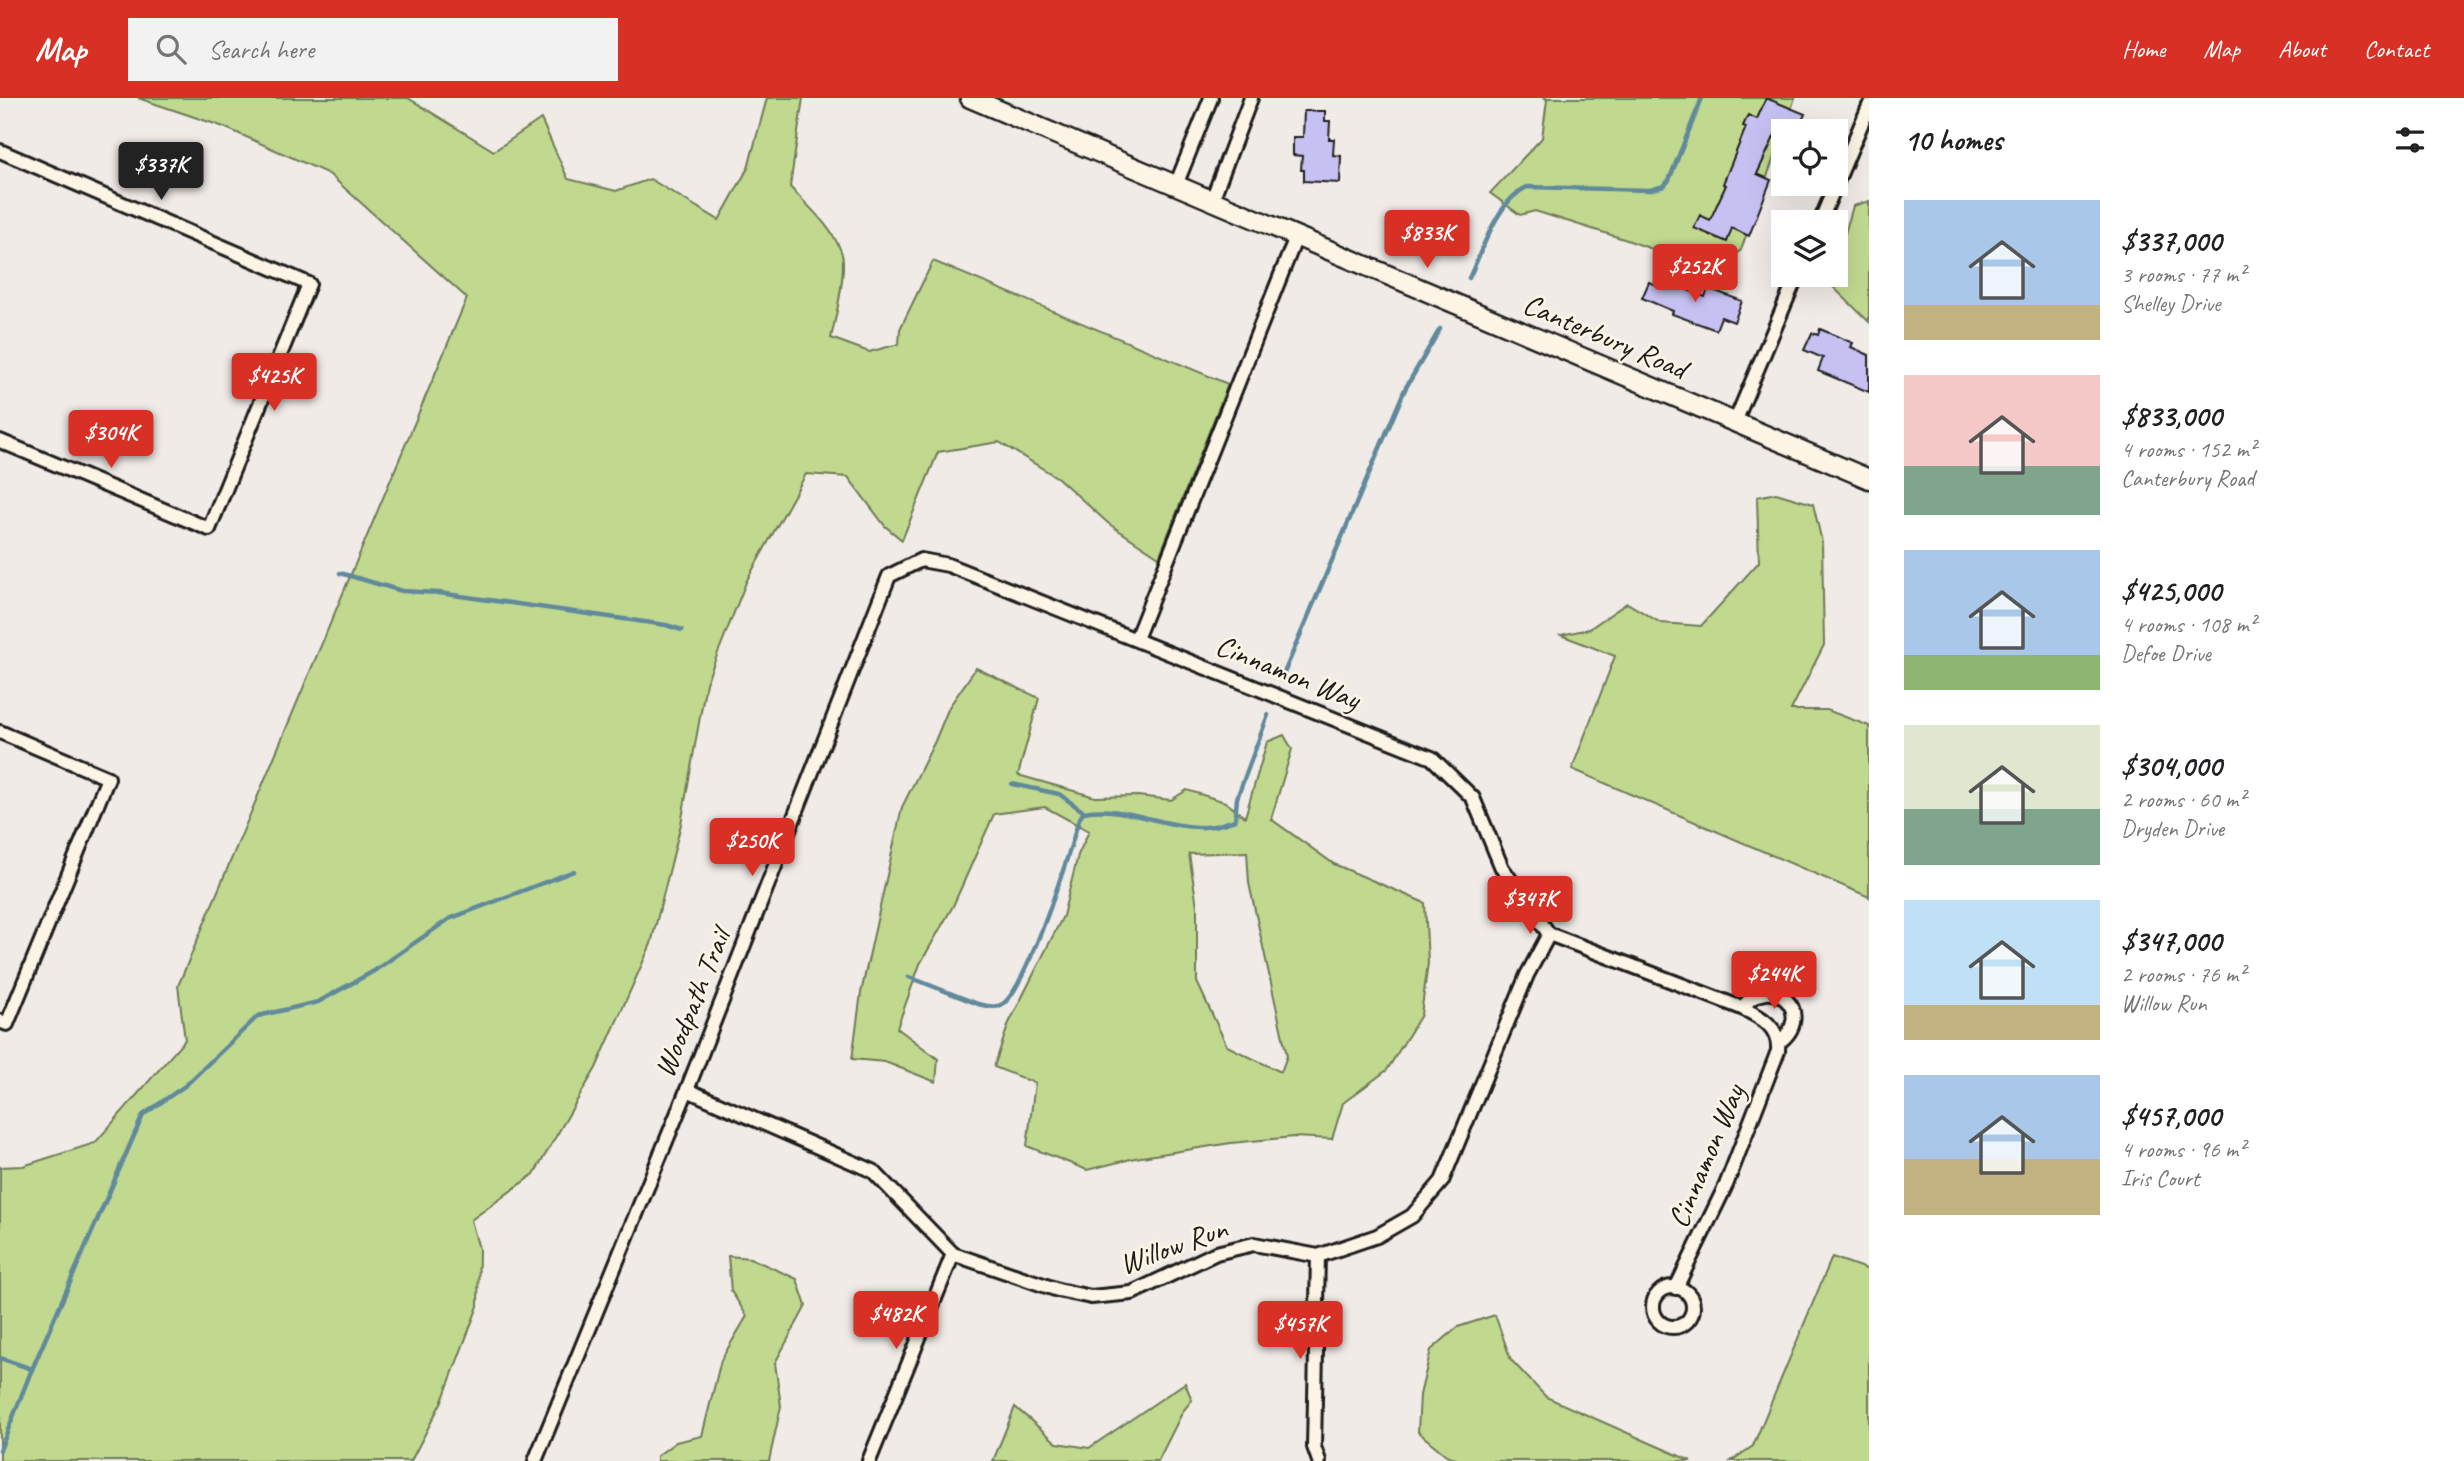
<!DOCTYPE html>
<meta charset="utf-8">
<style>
:root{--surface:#fff;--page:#f2f2f2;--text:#202124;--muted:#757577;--accent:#d93025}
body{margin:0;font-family:Caveat,sans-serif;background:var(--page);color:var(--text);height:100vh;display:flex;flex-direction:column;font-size:26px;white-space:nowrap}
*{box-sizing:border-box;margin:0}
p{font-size:23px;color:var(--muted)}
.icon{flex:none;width:38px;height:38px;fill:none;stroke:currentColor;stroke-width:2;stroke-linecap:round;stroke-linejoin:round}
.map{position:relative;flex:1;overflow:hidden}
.sheet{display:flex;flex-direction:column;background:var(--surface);width:595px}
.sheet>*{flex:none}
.tools{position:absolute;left:1771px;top:21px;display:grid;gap:14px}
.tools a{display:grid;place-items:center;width:77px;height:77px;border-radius:0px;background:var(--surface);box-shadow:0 7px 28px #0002;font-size:35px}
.price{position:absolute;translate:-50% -60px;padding:0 16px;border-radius:7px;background:var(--accent);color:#fff;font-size:23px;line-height:46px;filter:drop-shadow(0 2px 4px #0008)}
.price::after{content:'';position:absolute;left:50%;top:42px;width:21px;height:16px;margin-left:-10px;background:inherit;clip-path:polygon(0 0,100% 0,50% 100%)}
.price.selected{background:#222;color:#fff}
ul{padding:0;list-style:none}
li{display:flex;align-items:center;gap:21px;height:175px;padding:0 35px}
li span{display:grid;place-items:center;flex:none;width:196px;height:140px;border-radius:0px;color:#555}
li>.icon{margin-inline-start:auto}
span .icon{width:84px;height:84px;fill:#fffc;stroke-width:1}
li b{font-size:30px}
h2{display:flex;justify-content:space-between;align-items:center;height:84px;padding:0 35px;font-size:30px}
header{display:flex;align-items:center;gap:42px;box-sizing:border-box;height:98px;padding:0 35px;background:var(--accent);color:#fff}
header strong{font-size:33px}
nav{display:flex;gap:38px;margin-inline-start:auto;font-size:24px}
.search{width:490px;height:63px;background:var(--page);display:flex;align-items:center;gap:18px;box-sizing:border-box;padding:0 24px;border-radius:0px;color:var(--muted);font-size:26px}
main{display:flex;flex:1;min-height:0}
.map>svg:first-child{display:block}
</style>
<header>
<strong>Map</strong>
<div class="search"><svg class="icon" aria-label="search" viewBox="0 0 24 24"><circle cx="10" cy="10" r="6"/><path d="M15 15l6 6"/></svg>Search here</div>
<nav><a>Home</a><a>Map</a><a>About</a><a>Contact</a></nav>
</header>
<main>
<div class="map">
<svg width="1869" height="1363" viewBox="0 0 1869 1363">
<rect width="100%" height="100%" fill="#f1ebe8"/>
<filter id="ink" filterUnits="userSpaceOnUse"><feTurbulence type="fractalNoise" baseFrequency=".0143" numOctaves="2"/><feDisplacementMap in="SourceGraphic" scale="14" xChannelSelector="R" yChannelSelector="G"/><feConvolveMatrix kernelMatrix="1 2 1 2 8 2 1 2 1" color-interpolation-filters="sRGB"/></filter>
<g filter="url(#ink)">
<g fill="#c1d98f" stroke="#6e7a56" stroke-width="2" fill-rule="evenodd">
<path d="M138,0H408L494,53L541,21L568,81L616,93L650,81L719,122L748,70L767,0H803L790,89C809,109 831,128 841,153C848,170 835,222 831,240L869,254L899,246L900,231L933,163L1228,286L1159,459L1109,426L1058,380L999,344L938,354L902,442L885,428L848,379L806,376L747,482L706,585L681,726L651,846L596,970L534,1076L471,1122L479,1151L478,1208L442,1303L411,1363H0V1069L23,1068L95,1045L185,942L178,888L467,200L329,76L224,29Z"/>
<path d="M1545,0H1795L1741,152L1725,168L1685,163L1627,142L1535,113L1520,117L1490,95L1542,40L1547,2Z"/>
<path d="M1869,103V224L1830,186L1833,177H1836V166L1853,108Z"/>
<path d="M1776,395L1813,406L1822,444L1824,547L1791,612H1827L1869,628V799L1572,671L1615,558L1561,537L1589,531L1627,505L1661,525L1701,528L1759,464L1757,399Z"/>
<path d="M976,570L1039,600L1018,677L1095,699L1138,698L1171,702L1187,692L1225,704L1245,719L1267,644L1284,637L1292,651L1271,721L1334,766L1425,805L1428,865L1421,917L1387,972L1343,1005L1332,1041L1294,1039L1231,1045L1135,1060L1087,1072L1027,1048L1035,985L994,969L1009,925L1063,818L1078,757L1089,733L1045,709L994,716L953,808L920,866L897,930L938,961L936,984L885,964L852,961L861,895L902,709L935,643L949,609ZM1247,754L1249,785L1287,958L1281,974L1227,948L1197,884V808L1189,756Z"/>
<path d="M728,1158L750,1160L797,1181L806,1208L775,1265L781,1308L769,1363H657V1358L676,1344L702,1338L721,1262L747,1218L731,1193Z"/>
<path d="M1832,1159L1869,1172V1363H1731L1753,1348Z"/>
<path d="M1495,1217L1511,1262L1546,1299L1691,1363H1461L1446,1357L1418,1334L1420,1297L1431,1252L1458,1229Z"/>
<path d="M1185,1285L1192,1302L1183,1313L1158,1363H993L1015,1309L1057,1345L1089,1350Z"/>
</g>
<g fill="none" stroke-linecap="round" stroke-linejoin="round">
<g stroke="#61899b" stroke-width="4.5">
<path d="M1469,180C1483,151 1497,103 1527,89L1650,92L1664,88L1669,82L1702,0"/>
<path d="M340,475L402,493L439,495L666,527L682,532"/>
<path d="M1284,575L1405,291L1440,231"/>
<path d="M1012,686L1059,696L1084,714"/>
<path d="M909,879L978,906C987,908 997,911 1004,905C1028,886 1069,756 1079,721L1084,714C1123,707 1159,728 1198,729C1211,730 1223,726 1235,722L1237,700L1268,617"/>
<path d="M0,1260L32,1271"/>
<path d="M0,1352L30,1276L143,1017L186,987L258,918L318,904L374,873L449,821L574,773"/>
</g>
</g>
<g fill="#c7c1f3" stroke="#1c1c1c" stroke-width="2">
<path d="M1766,0L1805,16L1798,33H1790L1779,28L1757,76L1771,82L1749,138L1732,130L1727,144L1694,130L1700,117L1710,122L1726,87L1723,86L1746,29L1743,28L1748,17L1757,21Z"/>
<path d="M1304,13H1325V23H1330L1329,41H1334L1333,57L1341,58L1340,85L1304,83V72H1301L1302,58L1293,57V39H1303Z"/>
<path d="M1649,184L1666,191L1671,185L1705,199L1708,190L1742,203L1734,224L1721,219L1716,232L1672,216L1673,213L1642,200Z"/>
<path d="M1820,231L1853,245L1851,249L1869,257V294L1818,273L1823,260L1804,252L1812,235L1818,237Z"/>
</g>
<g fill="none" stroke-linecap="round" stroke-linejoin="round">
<defs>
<g id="street">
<path d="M0,53L309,186L209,431L0,343"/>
<path d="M1176,87L1211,0"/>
<path d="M1212,102L1251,0"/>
<path d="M1820,124L1869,8"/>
<path d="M1735,324L1797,177"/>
<path d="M1136,541L1296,139"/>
<path d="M0,634L108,680L7,926L0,923"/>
<path d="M1742,910C1772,871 1818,916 1778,945"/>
<path d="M687,992L873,1073L953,1156L1058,1192L1091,1199L1132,1195L1216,1155L1254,1146L1318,1158L1377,1138L1412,1118L1442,1083L1527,877L1549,836"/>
<path d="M1318,1158L1314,1349L1319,1363"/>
<circle cx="1673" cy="1209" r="20"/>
<path d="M535,1363L687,992L889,478L921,462L948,467L1432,660L1473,700L1502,770L1549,836L1742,910C1761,919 1780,929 1778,953L1726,1087L1676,1190"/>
<path d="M869,1363L953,1156"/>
</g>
<path id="secondary" d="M970,0L1869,381"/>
</defs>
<use href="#street" stroke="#1c1c1c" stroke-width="18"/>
<use href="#secondary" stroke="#1c1c1c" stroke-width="23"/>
<use href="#street" stroke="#fcf5e5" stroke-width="12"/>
<use href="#secondary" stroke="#fcf5e5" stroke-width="18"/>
</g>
</g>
<g text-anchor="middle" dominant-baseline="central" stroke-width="5" stroke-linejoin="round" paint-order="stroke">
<g font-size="30" fill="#1c1c1c" stroke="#fcf5e5">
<text transform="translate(1605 238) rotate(23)">Canterbury Road</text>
<text transform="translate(1288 574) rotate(22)">Cinnamon Way</text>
<text transform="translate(692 905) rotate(-68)">Woodpath Trail</text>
<text transform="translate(1706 1058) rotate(-67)">Cinnamon Way</text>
<text transform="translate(1173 1148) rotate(-20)">Willow Run</text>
</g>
</g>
</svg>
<div class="tools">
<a><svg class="icon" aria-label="locate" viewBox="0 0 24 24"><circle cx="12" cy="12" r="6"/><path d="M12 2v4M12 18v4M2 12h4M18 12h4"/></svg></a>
<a><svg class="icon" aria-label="layers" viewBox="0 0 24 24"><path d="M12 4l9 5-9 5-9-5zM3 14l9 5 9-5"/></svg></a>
</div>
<b class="price selected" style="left:161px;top:104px">$337K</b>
<b class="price" style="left:1427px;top:172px">$833K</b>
<b class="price" style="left:1695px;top:206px">$252K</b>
<b class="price" style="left:274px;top:315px">$425K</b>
<b class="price" style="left:111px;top:372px">$304K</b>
<b class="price" style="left:752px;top:780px">$250K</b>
<b class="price" style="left:1530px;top:838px">$347K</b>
<b class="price" style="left:1774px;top:913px">$244K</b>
<b class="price" style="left:896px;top:1253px">$482K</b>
<b class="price" style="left:1300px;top:1263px">$457K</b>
</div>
<section class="sheet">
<h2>10 homes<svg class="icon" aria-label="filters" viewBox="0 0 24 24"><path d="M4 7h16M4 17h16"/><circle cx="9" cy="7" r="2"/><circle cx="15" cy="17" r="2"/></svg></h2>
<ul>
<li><span style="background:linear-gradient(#a9c7e8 75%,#c2b280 0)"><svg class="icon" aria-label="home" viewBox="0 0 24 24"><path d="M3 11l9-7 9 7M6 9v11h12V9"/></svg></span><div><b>$337,000</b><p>3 rooms · 77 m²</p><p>Shelley Drive</p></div></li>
<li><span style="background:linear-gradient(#f6c9c9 65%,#7fa58c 0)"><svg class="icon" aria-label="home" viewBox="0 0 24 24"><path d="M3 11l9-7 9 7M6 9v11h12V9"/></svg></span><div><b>$833,000</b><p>4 rooms · 152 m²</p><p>Canterbury Road</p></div></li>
<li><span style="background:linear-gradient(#a9c7e8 75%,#8fb573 0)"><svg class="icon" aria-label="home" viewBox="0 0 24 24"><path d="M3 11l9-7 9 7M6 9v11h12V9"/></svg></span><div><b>$425,000</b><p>4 rooms · 108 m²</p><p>Defoe Drive</p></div></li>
<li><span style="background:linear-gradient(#dfe7d0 60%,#7fa58c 0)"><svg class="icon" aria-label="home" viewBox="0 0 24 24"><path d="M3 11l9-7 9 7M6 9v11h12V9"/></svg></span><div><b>$304,000</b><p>2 rooms · 60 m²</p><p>Dryden Drive</p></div></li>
<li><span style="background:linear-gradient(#bfe0f5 75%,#c2b280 0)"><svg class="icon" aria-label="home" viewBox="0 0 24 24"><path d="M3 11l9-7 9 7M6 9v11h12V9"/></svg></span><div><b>$347,000</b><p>2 rooms · 76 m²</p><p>Willow Run</p></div></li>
<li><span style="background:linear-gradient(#a9c7e8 60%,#c2b280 0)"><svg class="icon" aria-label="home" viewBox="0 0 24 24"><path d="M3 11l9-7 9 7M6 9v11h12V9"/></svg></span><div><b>$457,000</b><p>4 rooms · 96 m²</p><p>Iris Court</p></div></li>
</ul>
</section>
</main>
